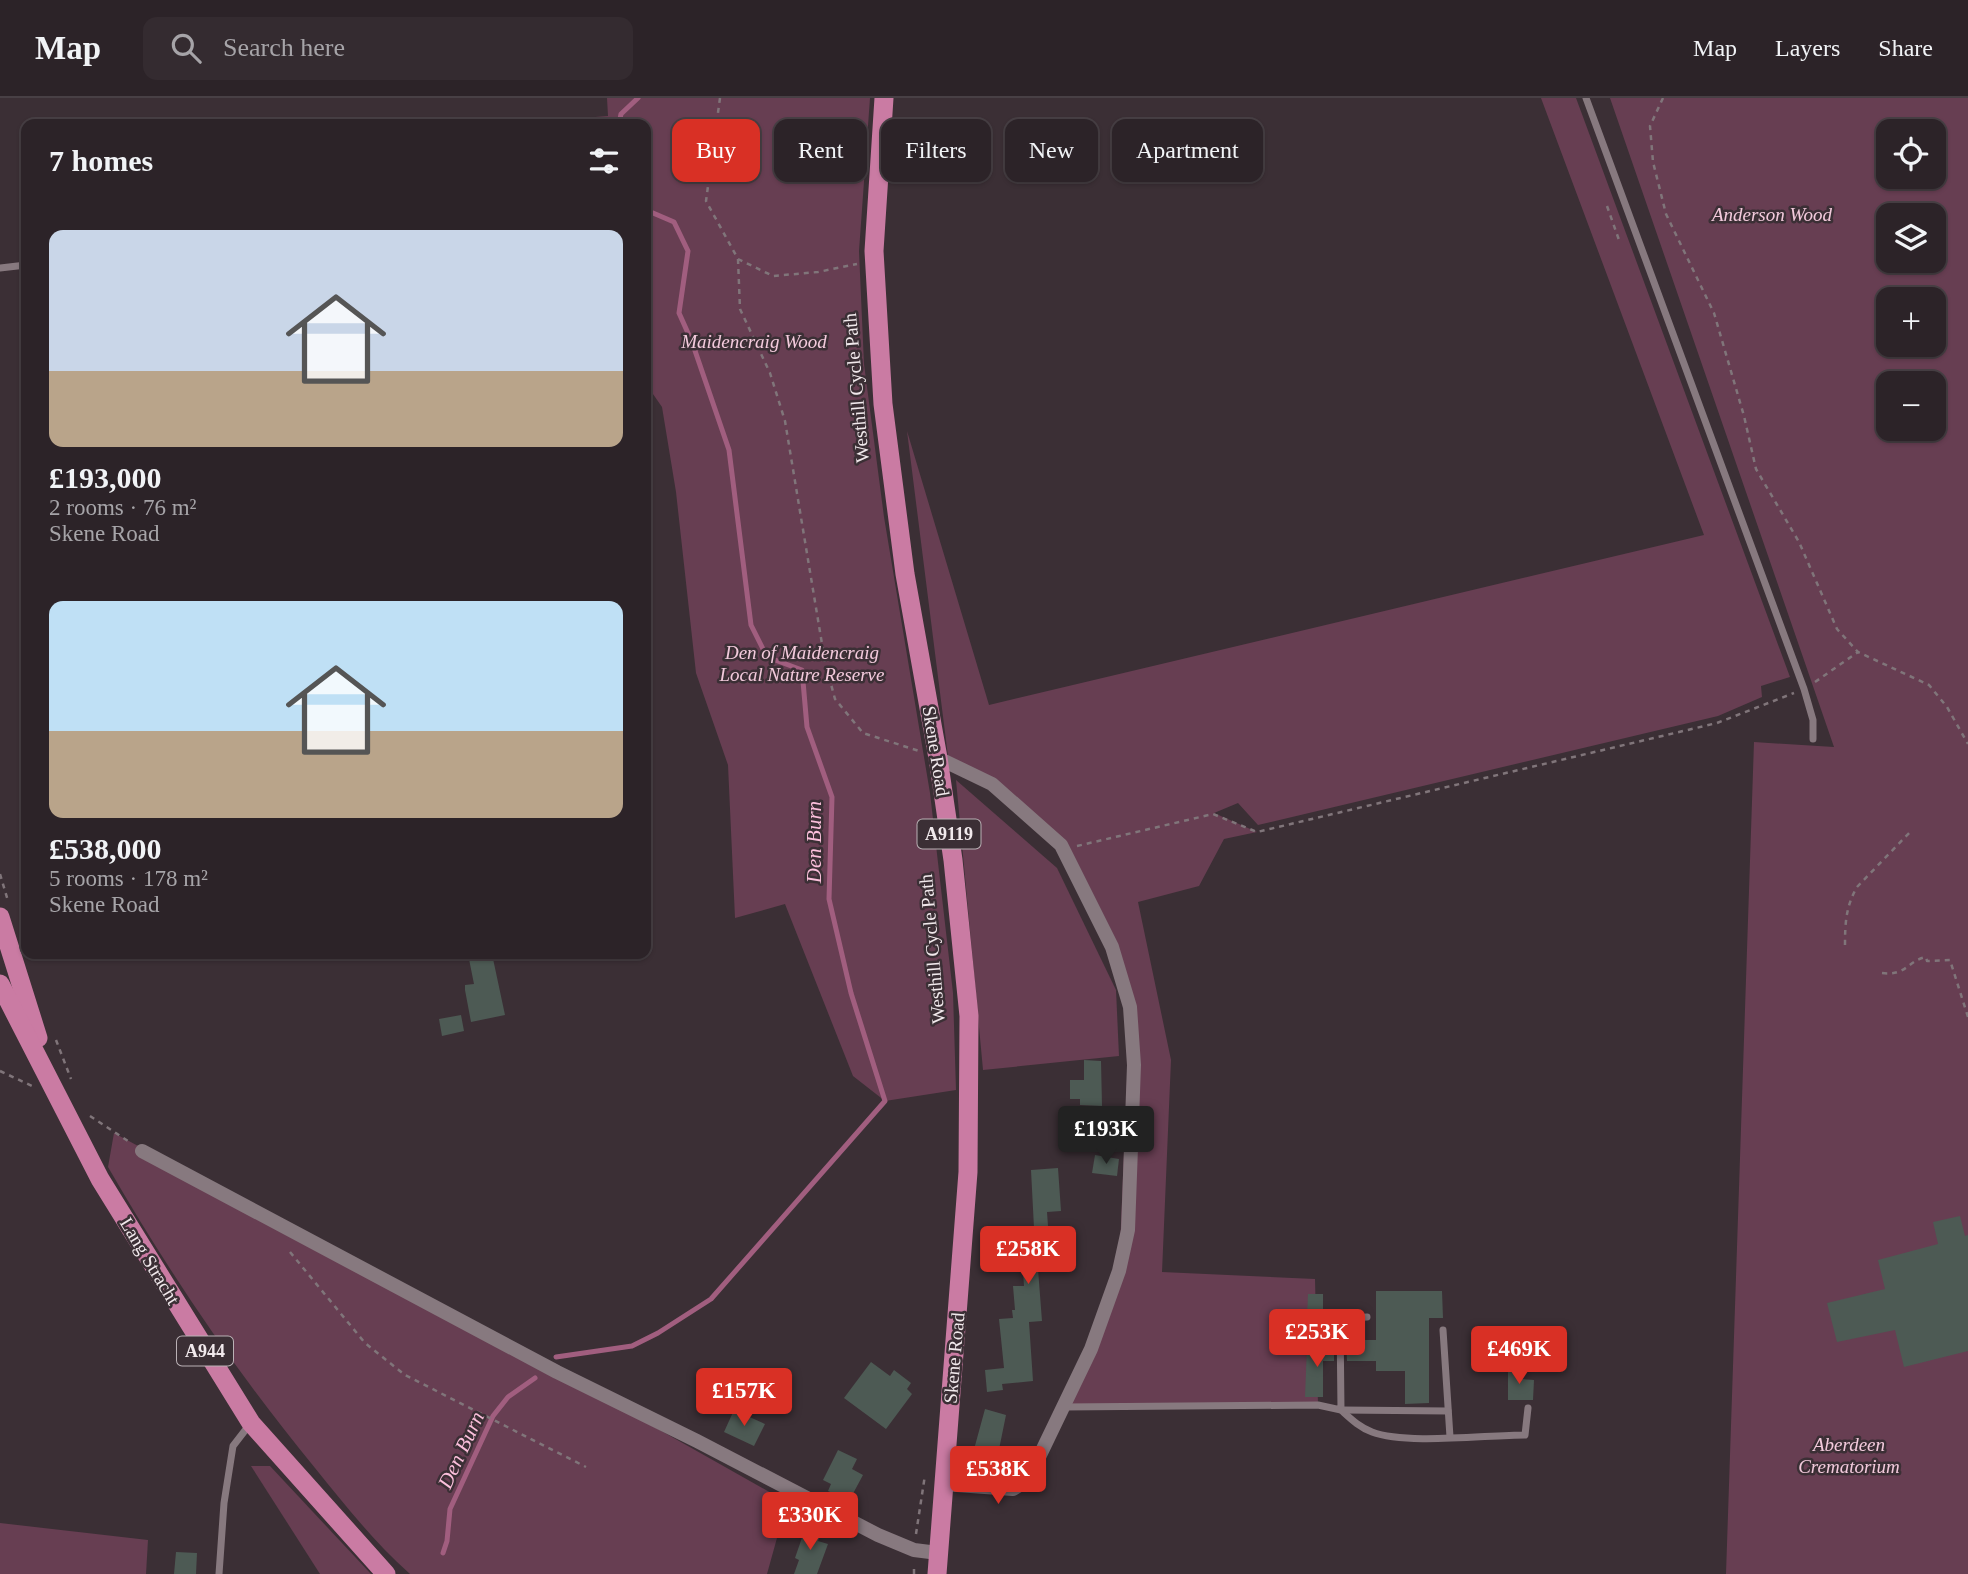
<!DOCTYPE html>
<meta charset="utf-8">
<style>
:root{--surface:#2c2328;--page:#342b30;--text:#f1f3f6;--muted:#a6a4a8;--line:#484045;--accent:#d93025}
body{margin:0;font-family:"Times New Roman",serif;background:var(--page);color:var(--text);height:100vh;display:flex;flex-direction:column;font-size:26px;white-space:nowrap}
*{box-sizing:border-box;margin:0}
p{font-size:23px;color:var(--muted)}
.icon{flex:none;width:38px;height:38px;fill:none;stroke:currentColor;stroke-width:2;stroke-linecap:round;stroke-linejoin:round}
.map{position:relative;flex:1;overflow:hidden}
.drawer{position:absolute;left:21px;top:21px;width:630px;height:840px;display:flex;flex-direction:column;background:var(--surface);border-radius:14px;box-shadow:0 2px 5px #0004,0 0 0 2px var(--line)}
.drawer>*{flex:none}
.banner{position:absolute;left:672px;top:21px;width:665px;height:63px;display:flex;gap:14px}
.buttons{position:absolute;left:1876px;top:21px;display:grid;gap:14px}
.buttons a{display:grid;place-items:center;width:70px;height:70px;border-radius:14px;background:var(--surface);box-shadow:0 2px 5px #0004,0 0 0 2px var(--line);font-size:35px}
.price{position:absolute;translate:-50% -60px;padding:0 16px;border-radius:7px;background:var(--accent);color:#fff;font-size:23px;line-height:46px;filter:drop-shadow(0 2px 4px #0008)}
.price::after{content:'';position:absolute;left:50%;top:42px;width:21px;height:16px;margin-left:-10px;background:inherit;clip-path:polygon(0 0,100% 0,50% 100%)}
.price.active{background:#222;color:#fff}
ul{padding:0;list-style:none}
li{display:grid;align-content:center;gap:14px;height:371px;padding:0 28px}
li span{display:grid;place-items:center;height:217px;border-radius:14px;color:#555}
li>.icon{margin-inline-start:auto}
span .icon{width:126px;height:126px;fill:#fffc;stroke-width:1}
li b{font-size:30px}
h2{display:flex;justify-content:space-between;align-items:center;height:84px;padding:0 28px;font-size:30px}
.tag{padding:0 24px;border-radius:14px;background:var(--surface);box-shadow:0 2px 5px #0004,0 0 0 2px var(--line);font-size:24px;line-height:63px}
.tag.active{background:var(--accent);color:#fff}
header{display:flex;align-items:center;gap:42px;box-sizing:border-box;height:98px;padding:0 35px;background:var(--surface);border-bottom:2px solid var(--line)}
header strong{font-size:33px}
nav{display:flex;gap:38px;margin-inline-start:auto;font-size:24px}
.search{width:490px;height:63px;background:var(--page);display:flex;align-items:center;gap:18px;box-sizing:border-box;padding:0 24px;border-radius:14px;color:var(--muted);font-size:26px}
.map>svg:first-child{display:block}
</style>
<header>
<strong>Map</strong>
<div class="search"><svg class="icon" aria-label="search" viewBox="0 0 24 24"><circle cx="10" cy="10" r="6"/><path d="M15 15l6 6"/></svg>Search here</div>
<nav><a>Map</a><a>Layers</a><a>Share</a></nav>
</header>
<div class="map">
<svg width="1968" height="1476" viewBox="0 0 1968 1476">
<rect width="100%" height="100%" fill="#3b2f35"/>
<g fill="#673e52" fill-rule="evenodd">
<path d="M607,0H870L859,153L864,266L884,419L930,695L953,895L956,992L885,1003L853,978L785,806L735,820L728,667L696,575L676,394L662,309L646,286V26H506L608,18Z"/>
<path d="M1541,0H1576L1790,579L1761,588L1762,599L1718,618L1258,727L1238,705L1214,715L1257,734L1224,741L1199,788L1138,804L1171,962L1162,1174L1315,1181L1318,1307L1063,1309L1119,1173L1130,909L1064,752L992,686L949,666L907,333L989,607L1704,437Z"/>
<path d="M1610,0H1968V1476H1726L1754,644L1834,649ZM1888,33H1934V79H1888ZM1888,117H1934V163H1888ZM1888,201H1934V247H1888ZM1888,285H1934V331H1888Z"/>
<path d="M956,682L1057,770L1116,892L1119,958L983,972Z"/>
<path d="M114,1035L557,1274L787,1404L767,1476H410C374,1444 345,1407 315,1370C236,1274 170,1176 108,1069Z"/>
<path d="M251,1368H270L371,1476H320Z"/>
<path d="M0,1425L148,1442L146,1476H0Z"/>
</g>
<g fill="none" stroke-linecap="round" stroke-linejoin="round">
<g stroke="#a15e7f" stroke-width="5">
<path d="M619,26L621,16L638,0"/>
<path d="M556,1259L632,1248L658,1235L711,1201L885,1003L851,895L829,801L832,699L807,629L802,572L767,559L751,527L729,352L692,244L679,215L688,153L674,124L646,112"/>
<path d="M443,1455L447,1443L450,1411L493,1318L508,1299L535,1280"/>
</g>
</g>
<g fill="#4d5a54">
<path d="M468,856H492L505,917L471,924L465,892V887L474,886Z"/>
<path d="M461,917L464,933L442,938L439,921Z"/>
<path d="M1084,962L1101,963L1102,1008L1080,1007V1001H1070V982H1084Z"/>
<path d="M1095,1057L1119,1061L1117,1078L1092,1075Z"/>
<path d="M1058,1070L1061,1113L1047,1114L1051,1170L1038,1171L1042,1223L1029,1224L1033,1283L1002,1286L1003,1292L987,1294L985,1272L1004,1270L999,1221L1013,1220L1012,1212H1015L1013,1188H1024L1020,1130H1034L1031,1072Z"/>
<path d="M1960,1118L1965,1138L1968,1137V1253L1904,1269L1895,1232L1837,1244L1827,1205L1885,1191L1878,1162L1938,1146L1933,1124Z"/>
<path d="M1376,1193H1442L1443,1220H1429V1305L1405,1306V1273H1376V1263H1347L1346,1242H1376Z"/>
<path d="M1308,1196H1323V1222L1307,1221Z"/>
<path d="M1307,1248H1334V1263H1323V1299H1305Z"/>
<path d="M871,1264L890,1278L894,1272L911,1285L907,1291L912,1296L886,1331L844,1300Z"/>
<path d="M1508,1270H1522V1281L1534,1282L1533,1302H1508Z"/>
<path d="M985,1311L1006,1317L994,1376L973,1370L977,1356L973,1355Z"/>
<path d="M734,1312L765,1326L754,1348L724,1334Z"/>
<path d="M838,1352L857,1361L852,1371L863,1377L849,1403L828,1393L831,1386L823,1382Z"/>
<path d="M806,1428L822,1434L818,1443L828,1446L817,1476H794L799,1462L795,1460Z"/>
<path d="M176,1454L197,1455L196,1476H174Z"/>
</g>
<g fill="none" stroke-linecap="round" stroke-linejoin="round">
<g stroke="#80757a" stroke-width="2.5" stroke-dasharray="5 5" stroke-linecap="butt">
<path d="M720,0L706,103L738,161L773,178L818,174L857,166"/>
<path d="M1663,0L1650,28L1653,64L1666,116L1714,215L1744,318L1756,371L1799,444L1837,531L1858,554L1929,587L1947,609L1968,646"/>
<path d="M1607,108L1619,142"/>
<path d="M738,161L740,211L770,275L785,323L825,564L835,601L863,635L919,653"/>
<path d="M1815,584L1858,554"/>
<path d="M1077,748L1213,716L1257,734L1717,625L1794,595"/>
<path d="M0,776L8,803"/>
<path d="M1845,847C1845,825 1846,808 1857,789L1912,732"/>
<path d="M1882,875C1907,878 1907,863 1926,859L1927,863L1950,862L1968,919"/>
<path d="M56,942L71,981"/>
<path d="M0,973L32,988"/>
<path d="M90,1018L131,1045"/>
<path d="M290,1154L365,1245L405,1277L586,1369"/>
<path d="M916,1436L925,1377"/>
<path d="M914,1476V1467"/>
</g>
<g stroke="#87797f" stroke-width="7">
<path d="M1586,0L1804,591L1813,622V641"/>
<path d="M0,170L26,167"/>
<path d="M1443,1232L1450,1339"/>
<path d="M1064,1309L1318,1307L1341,1312L1340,1221L1367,1219"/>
<path d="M1341,1312C1351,1321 1359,1329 1372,1334C1406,1347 1485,1337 1525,1337L1528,1310"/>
<path d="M1342,1312L1448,1313"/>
<path d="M219,1476L224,1405L233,1348L250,1326"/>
</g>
<g stroke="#87797f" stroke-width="14">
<path d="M938,660L992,686L1061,747L1112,849L1130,909L1134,967L1128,1132L1119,1173L1091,1251L1028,1382L1013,1391L943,1386"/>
<path d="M142,1053L557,1274L697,1343L878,1437L914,1452L938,1455"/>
</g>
<g stroke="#ca7ba3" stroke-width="19">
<path d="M884,0L874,153L883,306L905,476L938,660L953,762L969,918L968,1074L937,1476"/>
<path d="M0,819L38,940"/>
<path d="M0,886L100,1081L251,1325L386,1476"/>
</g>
</g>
<g text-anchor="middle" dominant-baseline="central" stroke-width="5" stroke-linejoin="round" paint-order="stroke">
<g fill="#3b2f35" stroke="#bab1b5" stroke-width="2">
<rect x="917.5" y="721.5" width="63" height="29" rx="5"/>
<rect x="177" y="1238.5" width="56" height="29" rx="5"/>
</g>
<g font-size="18" font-weight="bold" fill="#f1e9ec">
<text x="949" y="736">A9119</text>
<text x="205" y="1253">A944</text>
</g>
<g font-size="19" font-style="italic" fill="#f3cadc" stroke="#3b2f35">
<text x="1772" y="116">Anderson Wood</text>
<text x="754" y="243">Maidencraig Wood</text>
<text x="802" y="554">Den of Maidencraig<tspan x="802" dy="22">Local Nature Reserve</tspan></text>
<text x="1849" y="1346">Aberdeen<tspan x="1849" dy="22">Crematorium</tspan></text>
</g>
<g font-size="19" fill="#f1e9ec" stroke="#3b2f35">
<text transform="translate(856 290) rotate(-95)">Westhill Cycle Path</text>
<text transform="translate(936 653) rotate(81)">Skene Road</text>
<text transform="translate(932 851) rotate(-95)">Westhill Cycle Path</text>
<text transform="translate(150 1163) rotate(59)">Lang Stracht</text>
<text transform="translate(954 1260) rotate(-85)">Skene Road</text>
</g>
<g font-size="21" font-style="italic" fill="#fbbfdb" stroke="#3b2f35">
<text transform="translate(814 744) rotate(-90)">Den Burn</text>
<text transform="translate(461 1352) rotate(-65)">Den Burn</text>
</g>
</g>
</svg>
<div class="buttons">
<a><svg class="icon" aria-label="locate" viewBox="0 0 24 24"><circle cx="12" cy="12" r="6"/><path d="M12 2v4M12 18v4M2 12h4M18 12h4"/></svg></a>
<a><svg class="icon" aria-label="layers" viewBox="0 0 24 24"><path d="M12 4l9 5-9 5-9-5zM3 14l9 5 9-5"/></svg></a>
<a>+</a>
<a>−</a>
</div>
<b class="price active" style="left:1106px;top:1068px">£193K</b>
<b class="price" style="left:1028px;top:1188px">£258K</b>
<b class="price" style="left:1317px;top:1271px">£253K</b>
<b class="price" style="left:1519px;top:1288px">£469K</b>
<b class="price" style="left:744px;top:1330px">£157K</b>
<b class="price" style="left:998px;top:1408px">£538K</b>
<b class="price" style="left:810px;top:1454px">£330K</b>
<div class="banner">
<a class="tag active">Buy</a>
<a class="tag">Rent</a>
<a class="tag">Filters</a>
<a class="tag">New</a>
<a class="tag">Apartment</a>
</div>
<section class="drawer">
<h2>7 homes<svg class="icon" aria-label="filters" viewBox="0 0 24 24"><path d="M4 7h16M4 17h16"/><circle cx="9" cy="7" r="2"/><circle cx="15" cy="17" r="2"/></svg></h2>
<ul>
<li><span style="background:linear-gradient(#c9d6e8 65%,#b9a48a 0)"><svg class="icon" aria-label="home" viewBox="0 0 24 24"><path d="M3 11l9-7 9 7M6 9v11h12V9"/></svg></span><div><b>£193,000</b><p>2 rooms · 76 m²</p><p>Skene Road</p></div></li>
<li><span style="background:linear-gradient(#bfe0f5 60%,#b9a48a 0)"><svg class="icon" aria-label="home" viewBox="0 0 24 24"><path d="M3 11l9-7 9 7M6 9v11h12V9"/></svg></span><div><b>£538,000</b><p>5 rooms · 178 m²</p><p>Skene Road</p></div></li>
</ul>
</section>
</div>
